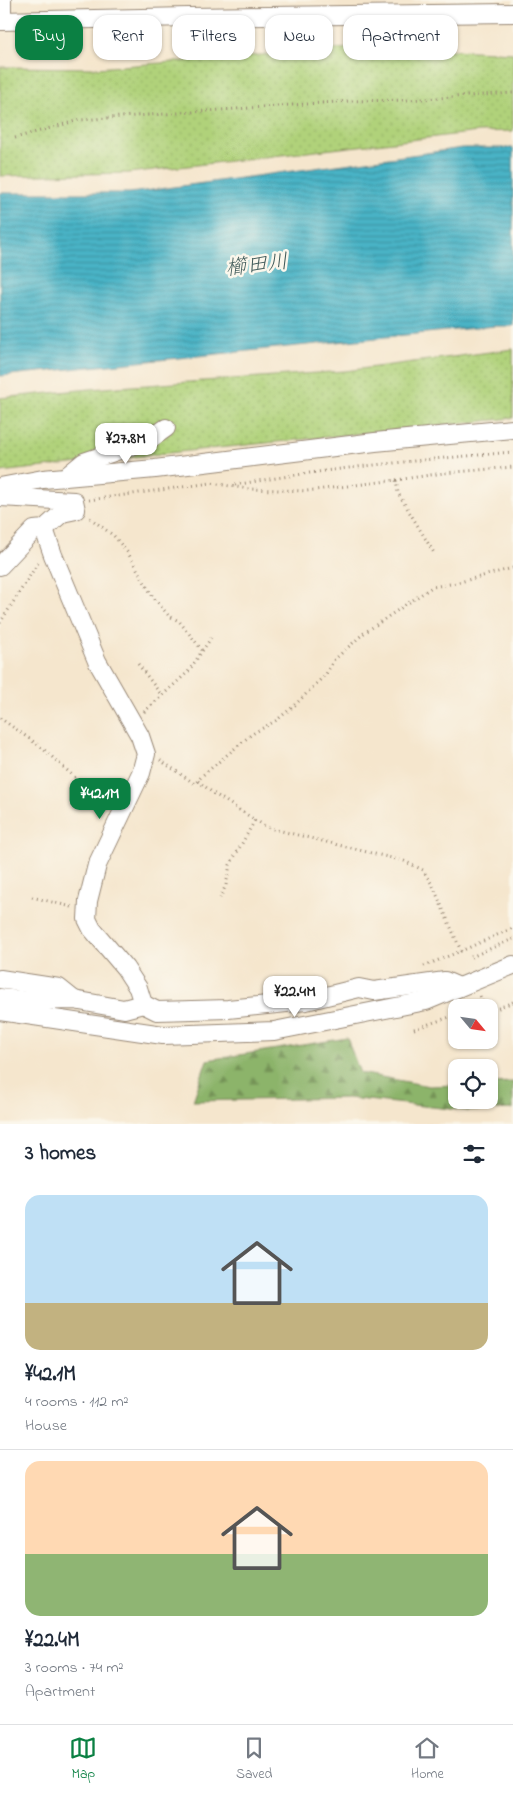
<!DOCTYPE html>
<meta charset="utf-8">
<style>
:root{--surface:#fff;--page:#f2f2f3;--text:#1f2937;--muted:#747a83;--line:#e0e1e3;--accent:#0b8043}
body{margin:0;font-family:"Indie Flower","Klee One",sans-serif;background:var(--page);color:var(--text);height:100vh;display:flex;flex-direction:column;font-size:19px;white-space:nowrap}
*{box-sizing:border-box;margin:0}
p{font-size:16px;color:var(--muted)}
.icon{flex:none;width:28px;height:28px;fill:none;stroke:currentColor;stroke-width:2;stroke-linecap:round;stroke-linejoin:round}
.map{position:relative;height:1124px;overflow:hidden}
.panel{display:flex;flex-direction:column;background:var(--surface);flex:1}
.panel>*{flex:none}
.guide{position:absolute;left:15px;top:15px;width:484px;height:45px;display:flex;gap:10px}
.needle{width:32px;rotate:119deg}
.tools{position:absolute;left:448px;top:999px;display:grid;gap:10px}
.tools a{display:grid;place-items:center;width:50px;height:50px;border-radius:10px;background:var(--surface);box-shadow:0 1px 4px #0004;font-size:25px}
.price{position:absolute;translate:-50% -42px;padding:0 11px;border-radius:10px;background:#fff;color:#222;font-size:16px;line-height:32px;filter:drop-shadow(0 1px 2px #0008)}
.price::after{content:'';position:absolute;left:50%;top:30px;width:15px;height:11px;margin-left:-8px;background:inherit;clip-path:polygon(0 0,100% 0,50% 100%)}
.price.current{background:var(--accent);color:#fff}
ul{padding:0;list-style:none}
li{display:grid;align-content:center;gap:10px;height:265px;padding:0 25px}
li+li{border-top:1px solid var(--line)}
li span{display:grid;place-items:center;height:155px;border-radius:15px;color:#555}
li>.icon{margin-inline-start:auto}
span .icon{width:90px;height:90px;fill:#fffc;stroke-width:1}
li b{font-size:21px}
h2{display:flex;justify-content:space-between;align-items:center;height:60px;padding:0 25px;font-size:21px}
.tag{padding:0 18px;border-radius:15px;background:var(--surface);box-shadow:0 1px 4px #0004;font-size:18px;line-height:45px}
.tag.current{background:var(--accent);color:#fff}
.tabs{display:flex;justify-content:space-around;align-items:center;height:70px;border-top:1px solid var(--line);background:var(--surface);font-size:14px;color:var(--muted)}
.tabs a{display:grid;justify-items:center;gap:2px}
.tabs .current{color:var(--accent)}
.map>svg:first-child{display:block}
</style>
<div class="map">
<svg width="513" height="1124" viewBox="0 0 513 1124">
<defs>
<pattern id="grass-dots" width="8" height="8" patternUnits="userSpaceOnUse" patternTransform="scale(1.25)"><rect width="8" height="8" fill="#b0d27a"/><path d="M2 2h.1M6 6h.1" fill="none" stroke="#98b469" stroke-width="1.8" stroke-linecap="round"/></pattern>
<pattern id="forest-firs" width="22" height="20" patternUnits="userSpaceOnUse" patternTransform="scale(1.25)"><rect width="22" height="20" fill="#8cb46a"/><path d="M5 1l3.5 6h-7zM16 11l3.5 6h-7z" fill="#749357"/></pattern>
<pattern id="water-rules" width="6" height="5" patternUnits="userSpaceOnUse" patternTransform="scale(1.25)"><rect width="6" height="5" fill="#48b3c6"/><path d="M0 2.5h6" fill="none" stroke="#3d92a0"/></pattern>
</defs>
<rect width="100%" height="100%" fill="#fbf7ec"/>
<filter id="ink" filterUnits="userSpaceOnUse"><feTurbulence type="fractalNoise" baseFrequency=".02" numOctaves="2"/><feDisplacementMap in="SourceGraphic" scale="10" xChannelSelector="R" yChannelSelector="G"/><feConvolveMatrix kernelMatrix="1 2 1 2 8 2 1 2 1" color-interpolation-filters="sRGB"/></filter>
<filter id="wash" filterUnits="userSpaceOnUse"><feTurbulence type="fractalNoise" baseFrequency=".0096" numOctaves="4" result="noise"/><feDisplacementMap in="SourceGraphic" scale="20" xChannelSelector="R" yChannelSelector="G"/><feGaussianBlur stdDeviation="1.12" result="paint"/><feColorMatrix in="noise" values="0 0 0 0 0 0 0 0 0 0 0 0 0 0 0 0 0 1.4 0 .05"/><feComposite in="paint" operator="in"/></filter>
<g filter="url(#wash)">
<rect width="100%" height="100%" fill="#f5e6cd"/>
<g fill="url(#grass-dots)" stroke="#767e4c">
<path d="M376,46L513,53V131L478,132L128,173L0,176V67L97,68Z"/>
<path d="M513,349V418L168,453L0,472V398L90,389L345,371Z"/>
</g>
<path fill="url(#forest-firs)" stroke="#646f44" d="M347,1038L360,1073L429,1086L456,1085V1100H489V1083L513,1082V1109L469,1111L348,1098L193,1101L207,1060Z"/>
<path fill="url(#water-rules)" stroke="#426e72" d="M463,148H513V326H495L0,376V193H130Z"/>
</g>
<g filter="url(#ink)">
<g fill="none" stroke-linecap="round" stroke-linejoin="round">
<defs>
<g id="minor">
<path d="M2,0V21"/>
<path d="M0,21L189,17L513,13"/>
<path d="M67,476L84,462L149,440L166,428"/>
<path d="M0,487L43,479L155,469L375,442L513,429"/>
<path d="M0,497L74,501L76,510L62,513L44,529L34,530L0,566"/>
<path d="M0,979L59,988L74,1000"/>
<path d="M0,998L30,1001L74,1000L124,1009L143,1004L138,988L125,968L92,929L87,919L88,901L97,865L141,773L146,754L140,736L97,661L53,555L44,529"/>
<path d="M143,1004L157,1011L228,1009L306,1001L359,988L374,991L445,981L459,987"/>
<path d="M0,1011L163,1035L274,1031L426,1001L513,965"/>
</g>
</defs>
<use href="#minor" stroke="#988876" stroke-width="20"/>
<g stroke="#988876" stroke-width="3" stroke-dasharray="1 4" stroke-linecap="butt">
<path d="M15,138L79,120L349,101L407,100L513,93"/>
<path d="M396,480L444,473L513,467"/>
<path d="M235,485C327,468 420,460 513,452"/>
<path d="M89,500L211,483L249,489L307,491L396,480L398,493L434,553"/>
<path d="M90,518L114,536L128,553L153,597L169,616L179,621L202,650"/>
<path d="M0,623L38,563"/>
<path d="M138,664L162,696"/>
<path d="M144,712L188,672L211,638"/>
<path d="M0,718L41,747L89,790L110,800"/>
<path d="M160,760L195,784L203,775L252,734L277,720L295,705L326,674L334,660L364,633L432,587L456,583L513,568"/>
<path d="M198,781L213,793L255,820L230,865L226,885L220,898"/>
<path d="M255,820L269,828L404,861L423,870L433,886L461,951L513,928"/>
<path d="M32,897L72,907"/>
<path d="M471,957L513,939"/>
<path d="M424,966L461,951"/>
<path d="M480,996L484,1008"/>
<path d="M489,1012L513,1002"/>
<path d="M414,1029L456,1015"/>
</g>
<use href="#minor" stroke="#fff" stroke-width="18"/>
</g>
</g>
<g text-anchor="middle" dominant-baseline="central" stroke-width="5" stroke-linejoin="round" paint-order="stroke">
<g font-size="21" font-style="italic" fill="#405a59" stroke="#fbf7ec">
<text transform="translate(257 266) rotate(-7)">櫛田川</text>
</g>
</g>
</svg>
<div class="tools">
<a><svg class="needle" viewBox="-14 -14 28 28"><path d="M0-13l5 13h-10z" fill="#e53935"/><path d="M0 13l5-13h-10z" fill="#747a83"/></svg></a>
<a><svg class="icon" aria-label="locate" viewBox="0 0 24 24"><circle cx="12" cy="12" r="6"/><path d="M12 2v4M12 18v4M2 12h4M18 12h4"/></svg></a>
</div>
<b class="price" style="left:126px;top:465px">¥27.8M</b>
<b class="price current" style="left:100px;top:820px">¥42.1M</b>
<b class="price" style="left:295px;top:1018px">¥22.4M</b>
<div class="guide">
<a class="tag current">Buy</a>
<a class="tag">Rent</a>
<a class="tag">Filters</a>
<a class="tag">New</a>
<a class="tag">Apartment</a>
</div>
</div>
<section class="panel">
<h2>3 homes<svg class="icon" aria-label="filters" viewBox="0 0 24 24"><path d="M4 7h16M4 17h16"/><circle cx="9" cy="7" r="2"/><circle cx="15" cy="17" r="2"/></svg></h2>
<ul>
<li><span style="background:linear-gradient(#bfe0f5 70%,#c2b280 0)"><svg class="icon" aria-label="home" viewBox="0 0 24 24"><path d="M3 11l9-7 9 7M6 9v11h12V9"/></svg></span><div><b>¥42.1M</b><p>4 rooms · 112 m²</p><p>House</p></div></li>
<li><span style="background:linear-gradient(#ffd9b3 60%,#8fb573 0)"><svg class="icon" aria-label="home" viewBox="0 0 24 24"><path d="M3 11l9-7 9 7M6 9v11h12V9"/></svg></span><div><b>¥22.4M</b><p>3 rooms · 74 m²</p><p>Apartment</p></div></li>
</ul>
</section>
<nav class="tabs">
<a class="current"><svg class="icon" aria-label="map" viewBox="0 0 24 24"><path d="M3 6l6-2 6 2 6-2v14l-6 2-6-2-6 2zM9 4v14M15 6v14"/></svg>Map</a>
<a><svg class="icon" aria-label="saved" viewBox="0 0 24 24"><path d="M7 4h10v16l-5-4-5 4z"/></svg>Saved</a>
<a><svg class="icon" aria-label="home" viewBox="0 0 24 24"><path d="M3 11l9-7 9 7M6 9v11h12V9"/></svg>Home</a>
</nav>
